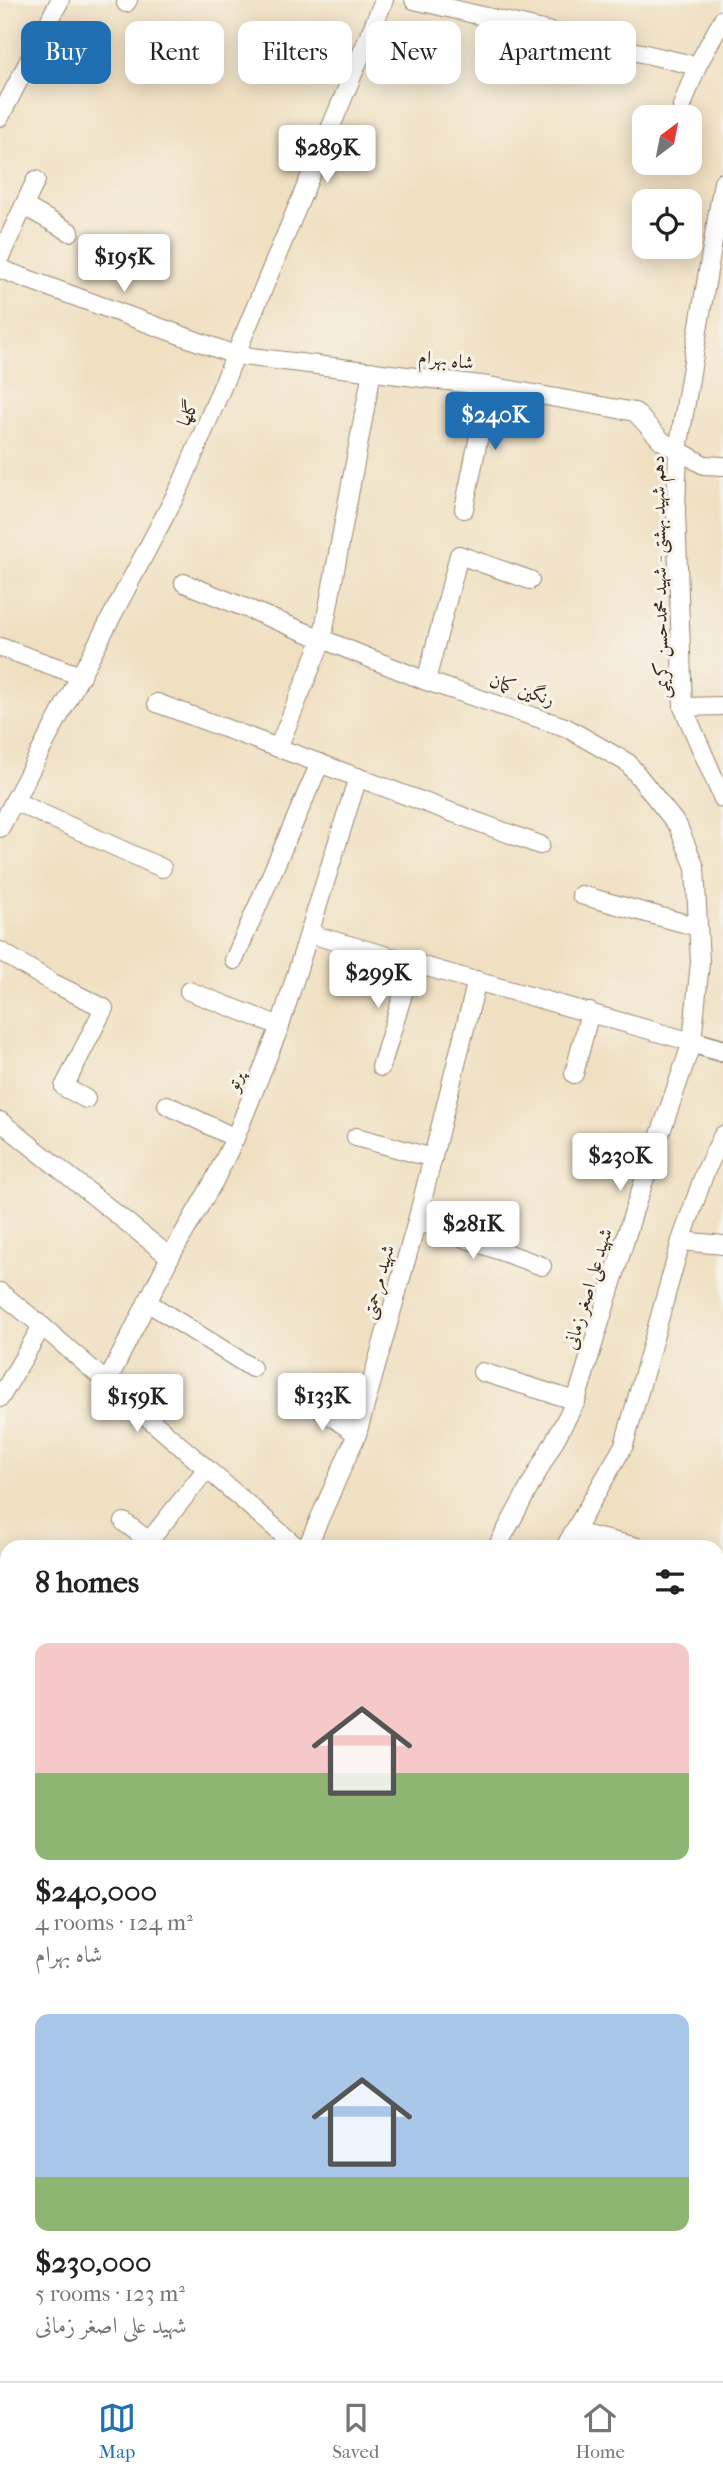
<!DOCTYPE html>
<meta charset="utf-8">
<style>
:root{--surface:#fff;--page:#f6f6f6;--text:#222;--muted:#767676;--line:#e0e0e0;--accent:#1f6fb2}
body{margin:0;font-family:"IM FELL French Canon",Amiri,serif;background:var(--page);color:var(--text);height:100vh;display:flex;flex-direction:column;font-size:26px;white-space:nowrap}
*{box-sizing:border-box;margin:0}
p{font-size:23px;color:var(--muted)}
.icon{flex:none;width:38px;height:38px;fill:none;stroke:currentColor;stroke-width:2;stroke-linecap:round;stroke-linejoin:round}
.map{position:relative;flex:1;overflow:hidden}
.drawer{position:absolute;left:0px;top:1540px;width:724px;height:842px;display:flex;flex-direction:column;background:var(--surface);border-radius:21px 21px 0 0;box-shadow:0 4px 18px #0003}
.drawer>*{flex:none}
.hud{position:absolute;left:21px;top:21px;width:682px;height:63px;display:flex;gap:14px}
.needle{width:46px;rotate:32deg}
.controls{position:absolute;left:632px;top:105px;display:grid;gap:14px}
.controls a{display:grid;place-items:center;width:70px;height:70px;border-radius:14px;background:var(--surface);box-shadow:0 4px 18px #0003;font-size:35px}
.price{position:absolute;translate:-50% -60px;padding:0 16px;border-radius:7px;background:#fff;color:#222;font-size:23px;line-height:46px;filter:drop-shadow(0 2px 4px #0008)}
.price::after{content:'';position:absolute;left:50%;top:42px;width:21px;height:16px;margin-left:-10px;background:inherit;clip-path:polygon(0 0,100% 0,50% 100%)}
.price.current{background:var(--accent);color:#fff}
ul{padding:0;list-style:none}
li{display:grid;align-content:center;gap:14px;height:371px;padding:0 35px}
li span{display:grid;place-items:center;height:217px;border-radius:14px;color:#555}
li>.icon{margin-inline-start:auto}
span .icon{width:126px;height:126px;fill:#fffc;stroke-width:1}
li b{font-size:30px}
h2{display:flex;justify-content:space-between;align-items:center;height:84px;padding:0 35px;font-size:30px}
.tag{padding:0 24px;border-radius:14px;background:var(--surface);box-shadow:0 4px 18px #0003;font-size:24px;line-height:63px}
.tag.current{background:var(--accent);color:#fff}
.tab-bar{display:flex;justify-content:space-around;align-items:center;height:98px;border-top:2px solid var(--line);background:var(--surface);font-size:19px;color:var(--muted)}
.tab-bar a{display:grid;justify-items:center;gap:4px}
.tab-bar .current{color:var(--accent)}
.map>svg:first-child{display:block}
</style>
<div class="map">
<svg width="723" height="2381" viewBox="0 0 723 2381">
<rect width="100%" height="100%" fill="#f7f3e8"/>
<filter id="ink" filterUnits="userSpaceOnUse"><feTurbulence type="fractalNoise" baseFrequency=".0143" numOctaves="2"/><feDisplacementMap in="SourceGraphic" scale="14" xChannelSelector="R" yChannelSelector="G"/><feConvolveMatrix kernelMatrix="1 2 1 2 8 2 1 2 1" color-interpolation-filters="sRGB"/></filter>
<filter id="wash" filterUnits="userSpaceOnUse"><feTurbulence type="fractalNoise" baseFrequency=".00686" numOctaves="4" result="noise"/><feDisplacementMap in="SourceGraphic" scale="28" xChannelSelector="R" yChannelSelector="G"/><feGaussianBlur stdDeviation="1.57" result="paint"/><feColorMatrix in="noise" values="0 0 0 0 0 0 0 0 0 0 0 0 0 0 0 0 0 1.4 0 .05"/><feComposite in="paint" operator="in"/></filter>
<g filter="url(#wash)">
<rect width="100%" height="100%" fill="#f0e0c2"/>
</g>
<g filter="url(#ink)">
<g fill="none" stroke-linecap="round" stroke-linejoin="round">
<defs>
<path id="service" d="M0,1843H7"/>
<g id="minor">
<path d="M414,0L697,66"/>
<path d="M126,3L128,0"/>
<path d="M682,106L697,66L723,19"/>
<path d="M0,117L60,0"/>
<path d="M723,182L678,450L676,511L683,707L723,799"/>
<path d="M24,206L70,232"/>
<path d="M0,257L36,180"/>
<path d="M0,269L235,355L489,386L635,412L662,441L704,465L723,466"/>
<path d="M464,509L489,386"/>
<path d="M184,583L426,681L565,727L628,763L678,826L695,867L700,962L692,1042L635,1207L576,1401L497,1547"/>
<path d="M0,647L81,676"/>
<path d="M426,681L459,555L530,580"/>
<path d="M157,703L540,845"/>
<path d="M683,707L723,706"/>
<path d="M278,748L322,640L372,371"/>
<path d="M14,801L162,868"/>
<path d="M0,828L181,485L384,0"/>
<path d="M581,895L698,927"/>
<path d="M310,934L692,1042"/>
<path d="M0,951L53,983L104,1008L64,1087L86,1099"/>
<path d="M234,960L320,763"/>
<path d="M189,991L280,1026"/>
<path d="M381,1067L412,964"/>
<path d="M574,1074L590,1012"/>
<path d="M167,1105L235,1138"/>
<path d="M0,1121L170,1257"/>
<path d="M356,1137L433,1158"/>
<path d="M417,1221L542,1266"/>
<path d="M681,1241L723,1245"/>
<path d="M0,1292L42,1326L297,1547"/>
<path d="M147,1302L252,1368"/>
<path d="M482,1372L576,1401"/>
<path d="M107,1382L170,1257L214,1181L235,1138L280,1026L358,777"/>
<path d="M0,1398L42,1326"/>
<path d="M308,1400L357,1434"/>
<path d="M124,1522L149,1541L206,1470"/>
<path d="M573,1532L638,1547"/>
<path d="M307,1547L357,1434L417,1221L477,980"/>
<path d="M565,1547L624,1445L681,1241L705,1172L723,1135"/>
<path d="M718,1565L723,1566"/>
<path d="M0,1701L7,1706"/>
<path d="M718,1916L723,1917"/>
<path d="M718,1952L723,1938"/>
<path d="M0,1970L7,1974"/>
<path d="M0,2196L7,2192"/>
<path d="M718,2276L723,2261"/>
<path d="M0,2281L7,2286"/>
<path d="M718,2318L723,2322"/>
<path d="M275,2375L289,2381"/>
<path d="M503,2375L517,2381"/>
<path d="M568,2375L581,2381"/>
<path d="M170,2381L173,2375"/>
</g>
<path id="tertiary" d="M692,1042L723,1051"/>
<g id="primary">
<path d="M718,1768H723"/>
<path d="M0,1770H7"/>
<path d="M718,1806H723"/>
<path d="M0,1815H7"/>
</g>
</defs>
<use href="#service" stroke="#968570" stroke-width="11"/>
<use href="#minor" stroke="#968570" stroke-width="20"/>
<use href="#tertiary" stroke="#968570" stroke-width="24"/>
<use href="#primary" stroke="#968570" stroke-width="29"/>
<use href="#service" stroke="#fff" stroke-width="9"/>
<use href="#minor" stroke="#fff" stroke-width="18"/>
<use href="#tertiary" stroke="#fff" stroke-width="21"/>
<use href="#primary" stroke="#fbbb8d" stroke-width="26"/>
</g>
</g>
<g text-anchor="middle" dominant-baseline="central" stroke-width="6" stroke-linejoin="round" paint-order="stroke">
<g font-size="19" fill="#3b2a1e" stroke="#f7f3e8">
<text transform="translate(446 360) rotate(7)">شاه بهرام</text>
<text transform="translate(188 413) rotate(-67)">گلها</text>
<text transform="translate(660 577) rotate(-91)">دهم شهید بهشتی - شهید محمدحسن کریمی</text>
<text transform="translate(522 690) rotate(18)">رنگین کمان</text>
<text transform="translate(235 1081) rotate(-68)">پرتو</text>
<text transform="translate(378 1282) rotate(-74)">شهید مرحمتی</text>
<text transform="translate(588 1289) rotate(-73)">شهید علی اصغر زمانی</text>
</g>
</g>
</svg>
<div class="controls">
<a><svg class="needle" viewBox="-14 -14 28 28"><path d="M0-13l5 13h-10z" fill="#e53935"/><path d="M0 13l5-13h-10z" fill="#767676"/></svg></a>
<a><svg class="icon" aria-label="locate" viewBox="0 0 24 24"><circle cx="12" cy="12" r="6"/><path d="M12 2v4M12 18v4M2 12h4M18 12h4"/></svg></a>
</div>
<b class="price" style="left:327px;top:185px">$289K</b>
<b class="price" style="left:124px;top:294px">$195K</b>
<b class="price current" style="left:495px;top:452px">$240K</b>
<b class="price" style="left:378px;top:1010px">$299K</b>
<b class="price" style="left:620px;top:1193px">$230K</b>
<b class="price" style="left:473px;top:1261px">$281K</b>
<b class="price" style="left:322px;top:1433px">$133K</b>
<b class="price" style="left:137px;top:1434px">$159K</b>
<div class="hud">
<a class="tag current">Buy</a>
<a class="tag">Rent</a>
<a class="tag">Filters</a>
<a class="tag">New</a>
<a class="tag">Apartment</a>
</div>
<section class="drawer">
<h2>8 homes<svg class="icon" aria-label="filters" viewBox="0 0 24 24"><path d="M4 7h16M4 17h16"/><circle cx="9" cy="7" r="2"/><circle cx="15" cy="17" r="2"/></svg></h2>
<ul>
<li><span style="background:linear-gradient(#f6c9c9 60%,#8fb573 0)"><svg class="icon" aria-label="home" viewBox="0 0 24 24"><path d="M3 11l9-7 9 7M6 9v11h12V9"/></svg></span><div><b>$240,000</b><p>4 rooms · 124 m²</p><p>شاه بهرام</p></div></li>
<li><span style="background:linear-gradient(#a9c7e8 75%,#8fb573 0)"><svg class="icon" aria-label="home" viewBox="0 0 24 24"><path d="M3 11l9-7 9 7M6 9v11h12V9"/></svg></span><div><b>$230,000</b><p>5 rooms · 123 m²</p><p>شهید علی اصغر زمانی</p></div></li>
</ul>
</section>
</div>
<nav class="tab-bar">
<a class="current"><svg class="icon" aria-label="map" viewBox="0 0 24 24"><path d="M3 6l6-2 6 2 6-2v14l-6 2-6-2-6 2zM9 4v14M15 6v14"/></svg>Map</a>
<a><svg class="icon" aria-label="saved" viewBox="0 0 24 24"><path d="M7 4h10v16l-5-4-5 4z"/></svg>Saved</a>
<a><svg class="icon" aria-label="home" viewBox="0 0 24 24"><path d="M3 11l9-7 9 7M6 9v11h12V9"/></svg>Home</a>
</nav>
